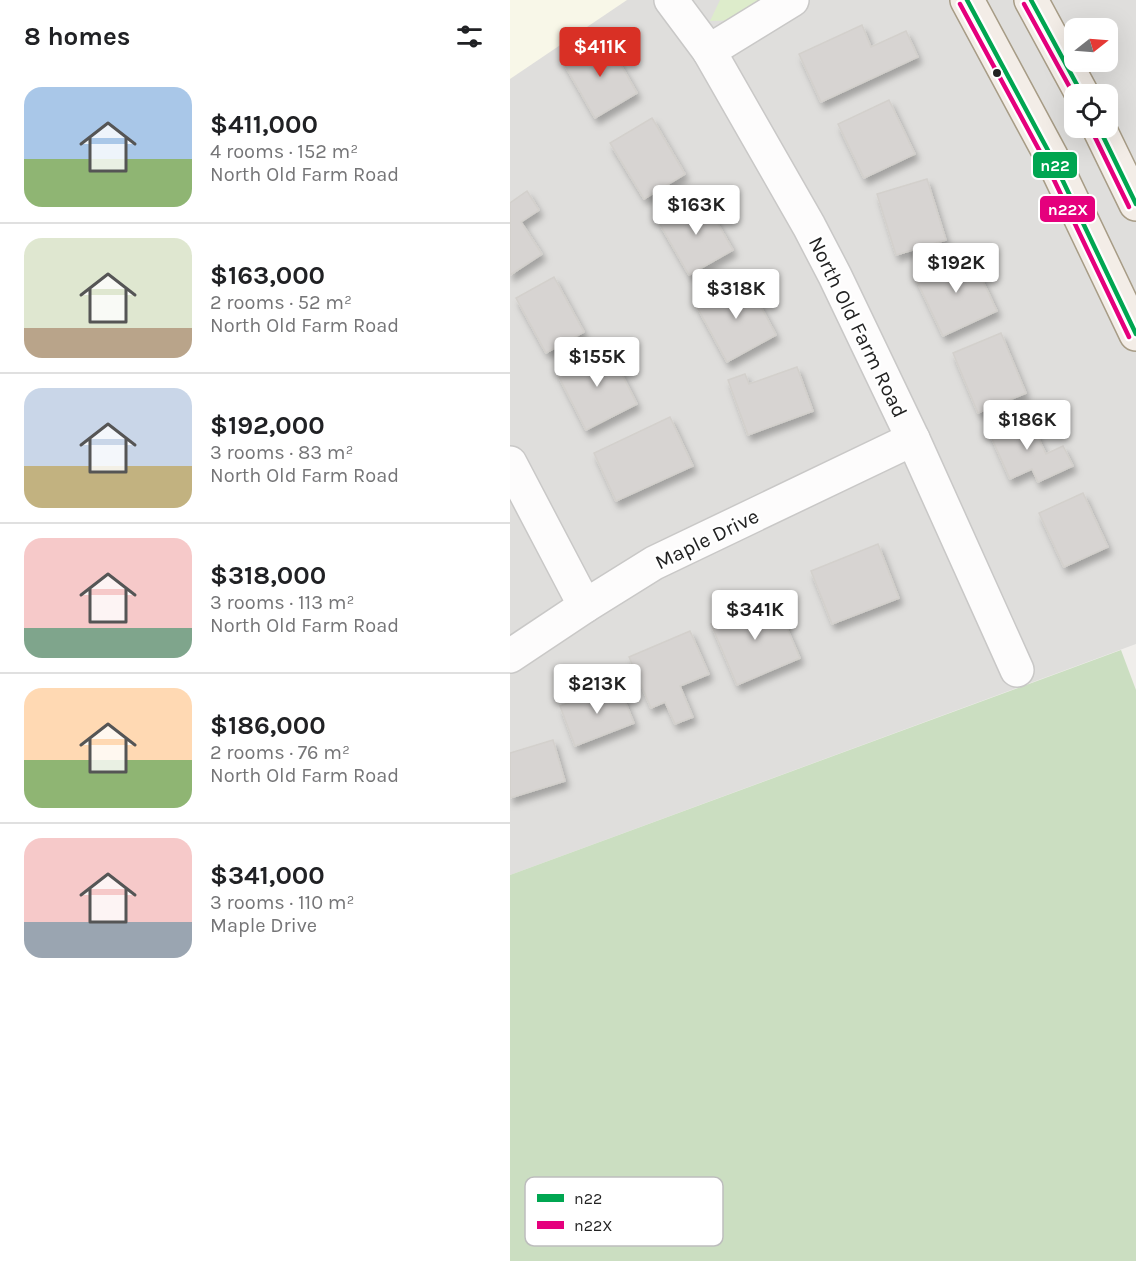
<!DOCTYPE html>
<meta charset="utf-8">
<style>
:root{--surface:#fff;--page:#f2f2f2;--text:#202124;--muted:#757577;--line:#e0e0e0;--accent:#d93025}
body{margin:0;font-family:Karla,sans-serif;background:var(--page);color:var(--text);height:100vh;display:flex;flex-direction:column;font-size:22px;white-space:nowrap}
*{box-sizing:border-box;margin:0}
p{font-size:20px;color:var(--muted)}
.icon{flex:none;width:33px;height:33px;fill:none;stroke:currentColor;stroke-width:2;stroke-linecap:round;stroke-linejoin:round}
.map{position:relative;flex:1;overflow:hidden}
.side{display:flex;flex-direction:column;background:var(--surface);width:510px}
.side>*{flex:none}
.needle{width:39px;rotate:73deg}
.controls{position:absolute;left:554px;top:18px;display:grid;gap:12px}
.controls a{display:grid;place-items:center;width:54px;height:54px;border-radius:12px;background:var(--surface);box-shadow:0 6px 24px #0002;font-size:30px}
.price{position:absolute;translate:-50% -51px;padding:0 14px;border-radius:6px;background:#fff;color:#222;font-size:20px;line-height:39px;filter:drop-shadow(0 2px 3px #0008)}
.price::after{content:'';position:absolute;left:50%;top:36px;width:18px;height:14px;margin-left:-9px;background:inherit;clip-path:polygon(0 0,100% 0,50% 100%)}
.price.selected{background:var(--accent);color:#fff}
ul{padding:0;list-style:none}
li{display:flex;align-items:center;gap:18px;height:150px;padding:0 24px}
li+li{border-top:2px solid var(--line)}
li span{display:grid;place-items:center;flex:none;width:168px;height:120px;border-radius:18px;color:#555}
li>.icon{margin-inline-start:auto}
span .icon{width:72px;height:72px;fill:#fffc;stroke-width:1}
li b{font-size:26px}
h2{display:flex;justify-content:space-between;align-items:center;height:72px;padding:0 24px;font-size:26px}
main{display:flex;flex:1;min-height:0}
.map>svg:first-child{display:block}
</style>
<main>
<section class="side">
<h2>8 homes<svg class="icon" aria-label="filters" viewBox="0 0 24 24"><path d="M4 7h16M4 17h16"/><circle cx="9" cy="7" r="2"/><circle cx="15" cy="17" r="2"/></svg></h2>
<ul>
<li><span style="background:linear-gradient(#a9c7e8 60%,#8fb573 0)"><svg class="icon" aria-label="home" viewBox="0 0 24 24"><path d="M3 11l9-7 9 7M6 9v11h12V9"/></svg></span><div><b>$411,000</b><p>4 rooms · 152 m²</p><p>North Old Farm Road</p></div></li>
<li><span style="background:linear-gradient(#dfe7d0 75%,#b9a48a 0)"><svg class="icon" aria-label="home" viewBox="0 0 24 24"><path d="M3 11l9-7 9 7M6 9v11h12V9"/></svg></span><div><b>$163,000</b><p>2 rooms · 52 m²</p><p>North Old Farm Road</p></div></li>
<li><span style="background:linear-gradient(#c9d6e8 65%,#c2b280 0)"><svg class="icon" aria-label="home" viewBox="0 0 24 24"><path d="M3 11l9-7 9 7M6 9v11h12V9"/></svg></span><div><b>$192,000</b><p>3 rooms · 83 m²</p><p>North Old Farm Road</p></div></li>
<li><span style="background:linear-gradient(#f6c9c9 75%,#7fa58c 0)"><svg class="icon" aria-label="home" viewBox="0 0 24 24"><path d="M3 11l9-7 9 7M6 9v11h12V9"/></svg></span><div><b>$318,000</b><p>3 rooms · 113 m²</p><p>North Old Farm Road</p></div></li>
<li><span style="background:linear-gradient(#ffd9b3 60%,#8fb573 0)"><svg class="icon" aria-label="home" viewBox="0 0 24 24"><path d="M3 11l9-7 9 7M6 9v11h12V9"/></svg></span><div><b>$186,000</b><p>2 rooms · 76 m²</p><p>North Old Farm Road</p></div></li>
<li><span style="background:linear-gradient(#f6c9c9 70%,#9aa5b1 0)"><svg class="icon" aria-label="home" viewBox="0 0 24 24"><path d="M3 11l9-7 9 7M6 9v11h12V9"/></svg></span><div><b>$341,000</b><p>3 rooms · 110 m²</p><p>Maple Drive</p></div></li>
</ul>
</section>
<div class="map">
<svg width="626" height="1261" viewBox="0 0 626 1261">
<defs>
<filter id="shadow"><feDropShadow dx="3.5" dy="6" stdDeviation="3" flood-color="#0004"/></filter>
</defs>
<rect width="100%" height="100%" fill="#f0eeeb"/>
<path fill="#dfdedc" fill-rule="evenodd" d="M0,0H626V644L0,875ZM564,28H597V62H564ZM564,94H597V128H564Z"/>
<path fill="#f8f7e8" d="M0,0H117L0,79Z"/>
<path fill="#ddeccb" d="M210,0H269L237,20L200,21Z"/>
<path fill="#cbdec1" d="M611,650L626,690V1261H0V875Z"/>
<g fill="#d7d4d2" stroke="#d3d0cc" stroke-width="1.5" filter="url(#shadow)">
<path d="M352,25L361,47L396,31L408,57L311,102L289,54Z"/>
<path d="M95,37L127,93L85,118L53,62Z"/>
<path d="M379,100L405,154L354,178L328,124Z"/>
<path d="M142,118L175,174L134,199L100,143Z"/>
<path d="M417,179L436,240L386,255L367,194Z"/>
<path d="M17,191L29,210L11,222L32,254L0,275V203Z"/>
<path d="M192,196L223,250L179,275L148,221Z"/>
<path d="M459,252L487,311L433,336L405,277Z"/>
<path d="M44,277L74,332L36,353L6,298Z"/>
<path d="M235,277L266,335L217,362L186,305Z"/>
<path d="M491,333L516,393L468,413L443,353Z"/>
<path d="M98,347L127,404L76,430L47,373Z"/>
<path d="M287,367L303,411L238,435L218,380L235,374L239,384Z"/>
<path d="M517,414L536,454L553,446L563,466L528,482L522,469L500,479L479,432Z"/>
<path d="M160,417L183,466L106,501L84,453Z"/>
<path d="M573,493L598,547L554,567L529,513Z"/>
<path d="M368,544L389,598L322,624L301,571Z"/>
<path d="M263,596L290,658L227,685L201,624Z"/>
<path d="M180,631L199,674L170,686L183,717L165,724L155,702L141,708L119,657Z"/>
<path d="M108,684L124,723L65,746L50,706Z"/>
<path d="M43,740L55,781L0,798V753Z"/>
</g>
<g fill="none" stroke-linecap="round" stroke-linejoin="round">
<defs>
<g id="minor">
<path d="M161,0L199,51L299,226L325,276L403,439L507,670"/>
<path d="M199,51L282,0"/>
<path d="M0,463L75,606"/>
<path d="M0,656L75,606L144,563L403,439"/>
</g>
<g id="primary">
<path d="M457,0L541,156L626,334"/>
<path d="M521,0L572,94"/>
<path d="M589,128L626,204"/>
</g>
</defs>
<use href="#minor" stroke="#c9c8c7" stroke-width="36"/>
<use href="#primary" stroke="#a79c86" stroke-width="36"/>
<use href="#minor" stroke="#fdfcfc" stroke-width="33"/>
<use href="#primary" stroke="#f3ede7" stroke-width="33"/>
<defs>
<g id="bus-1">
<path d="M457,0L541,156L626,334"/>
<path d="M521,0L572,94"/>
<path d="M589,128L626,204"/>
</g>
<g id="bus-2">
<path d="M450,4L534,159L619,337"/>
<path d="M514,4L564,95"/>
<path d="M582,131L619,207"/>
</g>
</defs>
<use href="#bus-1" stroke="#fff" stroke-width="9"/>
<use href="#bus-2" stroke="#fff" stroke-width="9"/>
<use href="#bus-1" stroke="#00a651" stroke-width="4.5"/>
<use href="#bus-2" stroke="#e5007d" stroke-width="4.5"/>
</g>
<circle fill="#222" stroke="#fff" stroke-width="2" cx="487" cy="73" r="5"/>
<g text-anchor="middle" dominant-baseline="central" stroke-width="4.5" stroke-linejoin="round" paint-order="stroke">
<g font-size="21" fill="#222" stroke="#fff">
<text transform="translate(348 327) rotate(64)">North Old Farm Road</text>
<text transform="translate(197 539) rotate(-26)">Maple Drive</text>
</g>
</g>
<rect x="15" y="1177" width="198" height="69" rx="9" fill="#fff" stroke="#bdbdbd" stroke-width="1.5"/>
<rect x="27" y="1194" width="27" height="8" fill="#00a651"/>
<rect x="27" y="1221" width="27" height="8" fill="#e5007d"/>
<g font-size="16" fill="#222">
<text x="64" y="1204">n22</text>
<text x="64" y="1231">n22X</text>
</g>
<g stroke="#fff" stroke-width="2">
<rect x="522" y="151" width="46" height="28" rx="6" fill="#00a651"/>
<rect x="529" y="195" width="57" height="28" rx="6" fill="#e5007d"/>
</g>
<g font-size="16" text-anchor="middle" font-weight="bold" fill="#fff">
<text x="545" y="171">n22</text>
<text x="558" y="215">n22X</text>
</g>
</svg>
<div class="controls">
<a><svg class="needle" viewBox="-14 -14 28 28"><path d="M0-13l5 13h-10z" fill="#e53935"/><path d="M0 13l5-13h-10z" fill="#757577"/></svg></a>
<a><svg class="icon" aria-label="locate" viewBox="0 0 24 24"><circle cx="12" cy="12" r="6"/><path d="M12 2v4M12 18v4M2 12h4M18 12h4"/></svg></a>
</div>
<b class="price selected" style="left:90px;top:78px">$411K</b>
<b class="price" style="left:186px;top:236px">$163K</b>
<b class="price" style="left:446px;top:294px">$192K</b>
<b class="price" style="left:226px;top:320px">$318K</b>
<b class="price" style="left:87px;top:388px">$155K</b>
<b class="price" style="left:517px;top:451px">$186K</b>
<b class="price" style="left:245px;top:641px">$341K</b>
<b class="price" style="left:87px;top:715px">$213K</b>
</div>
</main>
